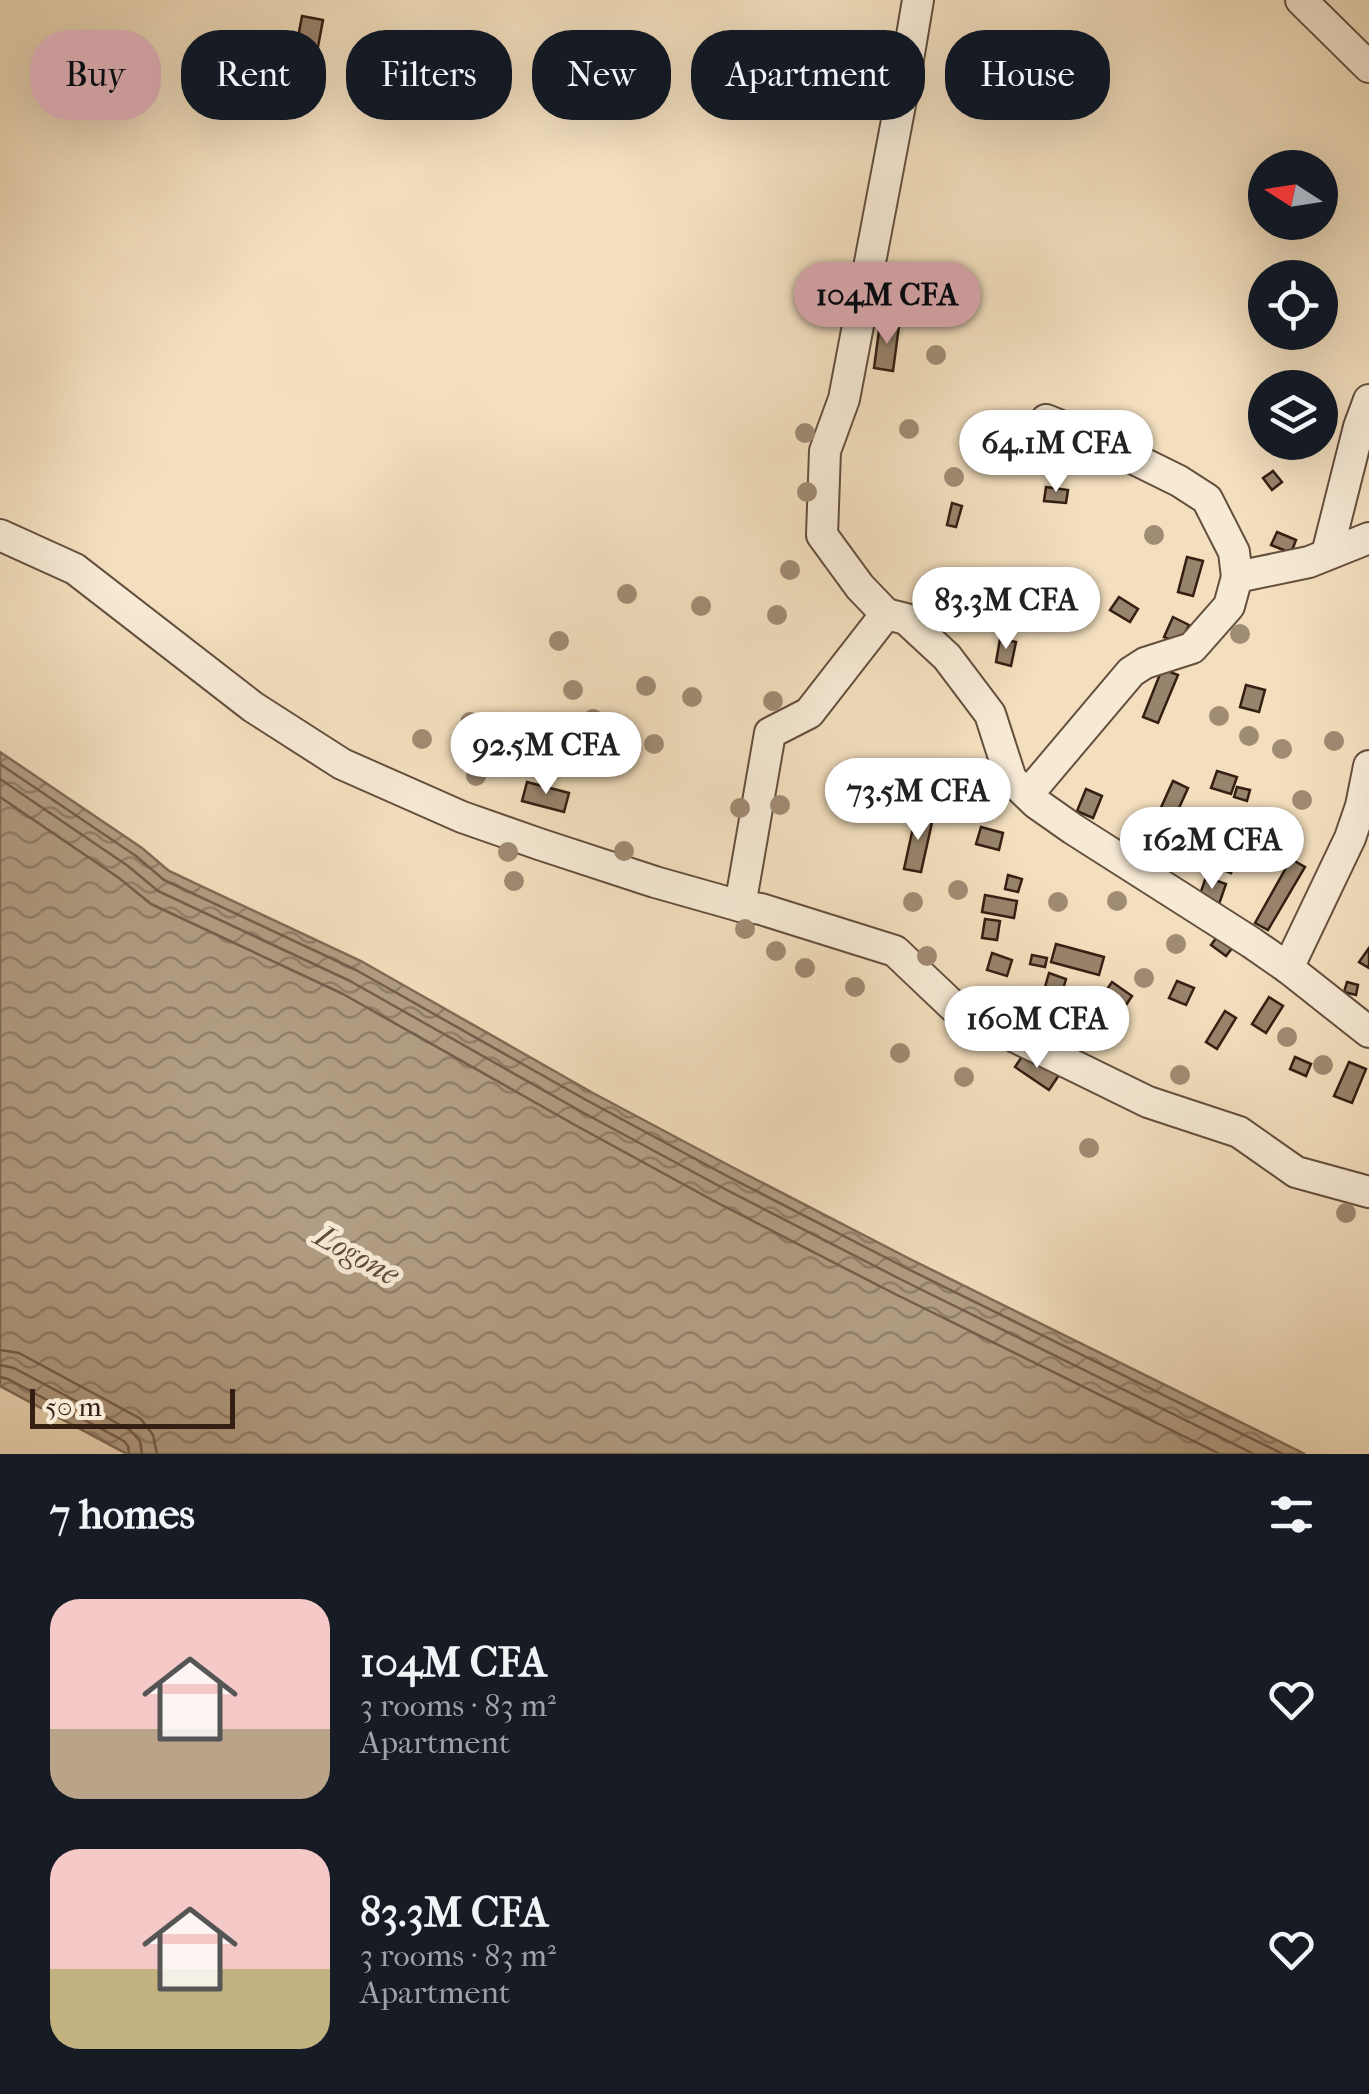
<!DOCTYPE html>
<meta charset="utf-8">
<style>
:root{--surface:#171b24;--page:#242831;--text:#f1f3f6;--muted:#9ea1a6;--accent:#c59692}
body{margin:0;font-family:"IM FELL French Canon",serif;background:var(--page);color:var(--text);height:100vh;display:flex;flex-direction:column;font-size:38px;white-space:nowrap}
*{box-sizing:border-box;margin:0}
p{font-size:32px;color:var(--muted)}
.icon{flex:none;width:55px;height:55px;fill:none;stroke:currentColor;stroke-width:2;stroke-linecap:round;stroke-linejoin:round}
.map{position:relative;height:1454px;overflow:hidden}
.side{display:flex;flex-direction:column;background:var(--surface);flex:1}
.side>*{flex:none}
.banner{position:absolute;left:30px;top:30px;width:1310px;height:90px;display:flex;gap:20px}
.needle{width:65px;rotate:282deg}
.controls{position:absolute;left:1248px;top:150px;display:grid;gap:20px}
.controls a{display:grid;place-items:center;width:90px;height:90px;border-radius:50%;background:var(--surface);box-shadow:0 10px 40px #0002;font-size:50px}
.scale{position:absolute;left:30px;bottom:25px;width:205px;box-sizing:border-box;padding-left:10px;border:5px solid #351f13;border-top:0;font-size:28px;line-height:35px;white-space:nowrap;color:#351f13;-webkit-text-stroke:8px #f7ead5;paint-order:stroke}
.price{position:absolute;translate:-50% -85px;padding:0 22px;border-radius:35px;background:#fff;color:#222;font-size:32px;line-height:65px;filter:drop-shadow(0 2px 5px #0008)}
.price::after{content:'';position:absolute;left:50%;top:60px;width:30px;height:22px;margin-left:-15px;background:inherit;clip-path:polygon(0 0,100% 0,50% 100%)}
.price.selected{background:var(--accent);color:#111}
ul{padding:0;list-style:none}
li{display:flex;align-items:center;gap:30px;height:250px;padding:0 50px}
li span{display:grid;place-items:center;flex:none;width:280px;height:200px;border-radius:30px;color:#555}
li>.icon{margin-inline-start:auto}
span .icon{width:120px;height:120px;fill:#fffc;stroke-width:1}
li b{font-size:42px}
h2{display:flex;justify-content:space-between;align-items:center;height:120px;padding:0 50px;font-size:42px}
.tag{padding:0 35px;border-radius:40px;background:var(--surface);box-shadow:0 10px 40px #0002;font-size:35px;line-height:90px}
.tag.selected{background:var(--accent);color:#111}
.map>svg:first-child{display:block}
</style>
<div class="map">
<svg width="1369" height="1454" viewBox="0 0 1369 1454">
<defs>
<pattern id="water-waves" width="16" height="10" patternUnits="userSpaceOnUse" patternTransform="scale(2.5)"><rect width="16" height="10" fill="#b29e84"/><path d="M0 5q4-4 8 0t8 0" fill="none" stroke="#92806b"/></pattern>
</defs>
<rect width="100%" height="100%" fill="#f3dfbe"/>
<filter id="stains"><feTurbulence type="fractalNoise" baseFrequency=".002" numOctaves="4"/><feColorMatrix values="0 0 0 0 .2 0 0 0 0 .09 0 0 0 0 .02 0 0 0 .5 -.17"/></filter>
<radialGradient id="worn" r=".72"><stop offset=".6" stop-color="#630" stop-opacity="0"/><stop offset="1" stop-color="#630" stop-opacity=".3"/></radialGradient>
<path fill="url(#water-waves)" stroke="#806b57" stroke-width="2.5" d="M0,752L142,848L169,871L361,961L593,1093L732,1167L910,1259L1305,1454H127L0,1386Z"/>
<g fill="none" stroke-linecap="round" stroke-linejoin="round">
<g stroke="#745e4c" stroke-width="2.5">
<path d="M0,764L136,856L164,880L356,970L588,1101L727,1176L906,1268L1283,1454"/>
<path d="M0,779L128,866L158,891L350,981L582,1112L721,1187L900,1279L1254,1454"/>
<path d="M0,797L119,878L151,904L343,994L575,1125L714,1201L893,1293L1220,1454"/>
<path d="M0,1350L19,1353L141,1419L153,1435L157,1454"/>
<path d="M0,1365L14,1368L130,1430L140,1441L142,1454"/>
<path d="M0,1377L8,1379L124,1441L128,1446L129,1454"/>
</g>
</g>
<g fill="#98836c" stroke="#351f13" stroke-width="2.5">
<path d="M302,16L323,20L317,52L296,48Z"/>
<path d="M880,323L899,326L893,371L874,368Z"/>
<path d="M1273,471L1282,482L1272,490L1263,478Z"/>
<path d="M1046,487L1068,490L1066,503L1044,501Z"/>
<path d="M952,503L962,506L956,527L947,525Z"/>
<path d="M1277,532L1296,540L1291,553L1271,545Z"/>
<path d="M1187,557L1203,561L1193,596L1178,592Z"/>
<path d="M1119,597L1138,609L1130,622L1110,610Z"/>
<path d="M1173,617L1189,625L1180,644L1164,637Z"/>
<path d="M1000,639L1016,642L1011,666L996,662Z"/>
<path d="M1162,669L1178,675L1158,723L1143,717Z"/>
<path d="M1246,685L1265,690L1259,712L1240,707Z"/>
<path d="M1217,771L1237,777L1231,794L1211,788Z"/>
<path d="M1173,781L1188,788L1174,819L1159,812Z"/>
<path d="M527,782L569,793L564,812L522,801Z"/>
<path d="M1237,787L1250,790L1247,801L1234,797Z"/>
<path d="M1086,789L1102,796L1093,818L1077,811Z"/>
<path d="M916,814L933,818L921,872L904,869Z"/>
<path d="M1222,825L1245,834L1231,873L1208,864Z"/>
<path d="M981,827L1003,833L999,850L976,844Z"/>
<path d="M1269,846L1289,850L1284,867L1265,863Z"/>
<path d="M1291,859L1305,867L1268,930L1255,923Z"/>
<path d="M1008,875L1022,879L1018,892L1005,889Z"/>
<path d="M1206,877L1226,884L1218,907L1198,900Z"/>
<path d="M985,895L1017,901L1014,918L982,912Z"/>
<path d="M985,919L1000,921L997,940L982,938Z"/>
<path d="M1222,930L1237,942L1226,956L1211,945Z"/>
<path d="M1056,944L1104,957L1099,975L1051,962Z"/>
<path d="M1369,948V968L1359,962Z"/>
<path d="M992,953L1012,960L1007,976L987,970Z"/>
<path d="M1032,955L1047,958L1045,967L1030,964Z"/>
<path d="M1049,973L1066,979L1062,993L1045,987Z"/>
<path d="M1177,981L1194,988L1186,1005L1169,998Z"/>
<path d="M1112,982L1132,996L1122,1011L1101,998Z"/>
<path d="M1347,982L1358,985L1356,995L1344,992Z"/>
<path d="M1269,997L1283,1006L1266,1033L1252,1024Z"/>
<path d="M1225,1011L1236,1018L1217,1049L1206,1042Z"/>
<path d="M1025,1052L1059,1075L1049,1090L1015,1067Z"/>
<path d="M1295,1057L1311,1064L1306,1076L1290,1069Z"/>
<path d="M1349,1062L1366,1069L1352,1103L1334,1096Z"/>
</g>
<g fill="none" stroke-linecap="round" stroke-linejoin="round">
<defs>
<g id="minor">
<path d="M918,0L903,89L844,399L825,451L822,535L860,587L886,614L906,619L947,657L990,714L1011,779L1036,803L1073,829L1252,943L1288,968L1369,1032"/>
<path d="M1301,0L1369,67"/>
<path d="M1046,420L1100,442L1179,481L1207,499L1234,552L1237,577"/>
<path d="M0,535L75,569L253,707L342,764L462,817L539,844L655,882L740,906L761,909L895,951L954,1007L1148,1102L1239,1132L1296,1172L1369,1192"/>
<path d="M1327,554L1359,427L1369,400"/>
<path d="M1028,794L1131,672L1145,663L1192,648L1229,606L1237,577L1309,562L1369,538"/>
<path d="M740,906L770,733L809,713L886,614"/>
<path d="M1288,968L1350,838L1361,806L1369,766"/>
</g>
</defs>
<use href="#minor" stroke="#644f3e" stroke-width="34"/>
<use href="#minor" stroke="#f7ead5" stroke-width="30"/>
</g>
<g fill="#a08b73">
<circle cx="936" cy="355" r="10"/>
<circle cx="1022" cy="427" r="10"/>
<circle cx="909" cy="429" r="10"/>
<circle cx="805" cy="433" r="10"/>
<circle cx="981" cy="448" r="10"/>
<circle cx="954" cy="477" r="10"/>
<circle cx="807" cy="492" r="10"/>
<circle cx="1154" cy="535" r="10"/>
<circle cx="790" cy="570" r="10"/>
<circle cx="627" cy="594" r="10"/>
<circle cx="701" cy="606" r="10"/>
<circle cx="777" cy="615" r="10"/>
<circle cx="1074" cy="615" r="10"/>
<circle cx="1240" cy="634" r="10"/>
<circle cx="559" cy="641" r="10"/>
<circle cx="646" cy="686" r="10"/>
<circle cx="573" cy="690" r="10"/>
<circle cx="692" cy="697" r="10"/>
<circle cx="773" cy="701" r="10"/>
<circle cx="1219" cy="716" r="10"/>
<circle cx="593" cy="719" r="10"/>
<circle cx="470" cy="722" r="10"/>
<circle cx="1249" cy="736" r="10"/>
<circle cx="541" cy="737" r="10"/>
<circle cx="422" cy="739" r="10"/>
<circle cx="1334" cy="741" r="10"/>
<circle cx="654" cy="744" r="10"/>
<circle cx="1282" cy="749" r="10"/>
<circle cx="600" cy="751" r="10"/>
<circle cx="476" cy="776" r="10"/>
<circle cx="1302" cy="800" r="10"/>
<circle cx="780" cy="805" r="10"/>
<circle cx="740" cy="808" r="10"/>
<circle cx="1142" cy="828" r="10"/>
<circle cx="624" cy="851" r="10"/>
<circle cx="508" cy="852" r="10"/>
<circle cx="514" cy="881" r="10"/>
<circle cx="958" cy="890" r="10"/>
<circle cx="1117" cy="901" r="10"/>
<circle cx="913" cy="902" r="10"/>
<circle cx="1058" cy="902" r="10"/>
<circle cx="745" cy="929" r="10"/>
<circle cx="1176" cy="944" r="10"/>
<circle cx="776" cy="951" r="10"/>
<circle cx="927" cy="956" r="10"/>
<circle cx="805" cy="968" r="10"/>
<circle cx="1144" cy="978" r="10"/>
<circle cx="855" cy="987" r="10"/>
<circle cx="1287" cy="1037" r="10"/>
<circle cx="900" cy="1053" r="10"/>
<circle cx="1323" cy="1065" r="10"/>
<circle cx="1180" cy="1075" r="10"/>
<circle cx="964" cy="1077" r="10"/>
<circle cx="1089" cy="1148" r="10"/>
<circle cx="1346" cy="1213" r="10"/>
</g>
<g text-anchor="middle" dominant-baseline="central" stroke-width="10" stroke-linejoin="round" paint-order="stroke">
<g font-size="32" font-style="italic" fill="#614b3b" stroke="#f7ead5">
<text transform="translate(357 1255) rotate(29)">Logone</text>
</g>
</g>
<rect width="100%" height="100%" filter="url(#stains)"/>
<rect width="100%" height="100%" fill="url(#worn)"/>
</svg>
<div class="controls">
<a><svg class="needle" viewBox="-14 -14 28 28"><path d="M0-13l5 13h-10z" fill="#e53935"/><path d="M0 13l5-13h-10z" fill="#9ea1a6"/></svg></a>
<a><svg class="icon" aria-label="locate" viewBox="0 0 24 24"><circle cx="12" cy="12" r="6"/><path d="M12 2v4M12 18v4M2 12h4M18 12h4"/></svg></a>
<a><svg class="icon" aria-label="layers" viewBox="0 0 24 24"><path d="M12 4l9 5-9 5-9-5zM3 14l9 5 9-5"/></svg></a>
</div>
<div class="scale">50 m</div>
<b class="price selected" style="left:887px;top:347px">104M CFA</b>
<b class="price" style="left:1056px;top:495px">64.1M CFA</b>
<b class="price" style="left:1006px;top:652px">83.3M CFA</b>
<b class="price" style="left:546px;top:797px">92.5M CFA</b>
<b class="price" style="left:918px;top:843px">73.5M CFA</b>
<b class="price" style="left:1212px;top:892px">162M CFA</b>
<b class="price" style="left:1037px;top:1071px">160M CFA</b>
<div class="banner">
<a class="tag selected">Buy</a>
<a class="tag">Rent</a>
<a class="tag">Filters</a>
<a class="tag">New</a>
<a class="tag">Apartment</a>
<a class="tag">House</a>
</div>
</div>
<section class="side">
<h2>7 homes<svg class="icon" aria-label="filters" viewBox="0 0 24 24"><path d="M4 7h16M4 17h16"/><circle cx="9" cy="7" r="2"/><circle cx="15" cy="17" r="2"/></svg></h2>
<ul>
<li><span style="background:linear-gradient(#f6c9c9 65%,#b9a48a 0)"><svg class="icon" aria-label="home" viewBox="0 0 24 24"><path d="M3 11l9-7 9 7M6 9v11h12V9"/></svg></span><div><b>104M CFA</b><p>3 rooms · 83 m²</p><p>Apartment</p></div><svg class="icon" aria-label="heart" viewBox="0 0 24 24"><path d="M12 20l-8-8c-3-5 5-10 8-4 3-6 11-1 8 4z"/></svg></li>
<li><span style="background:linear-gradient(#f6c9c9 60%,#c2b280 0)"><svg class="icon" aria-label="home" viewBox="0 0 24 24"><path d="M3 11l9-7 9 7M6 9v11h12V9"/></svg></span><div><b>83.3M CFA</b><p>3 rooms · 83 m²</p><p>Apartment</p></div><svg class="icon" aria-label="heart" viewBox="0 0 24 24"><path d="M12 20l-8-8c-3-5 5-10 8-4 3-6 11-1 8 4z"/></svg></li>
</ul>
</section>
